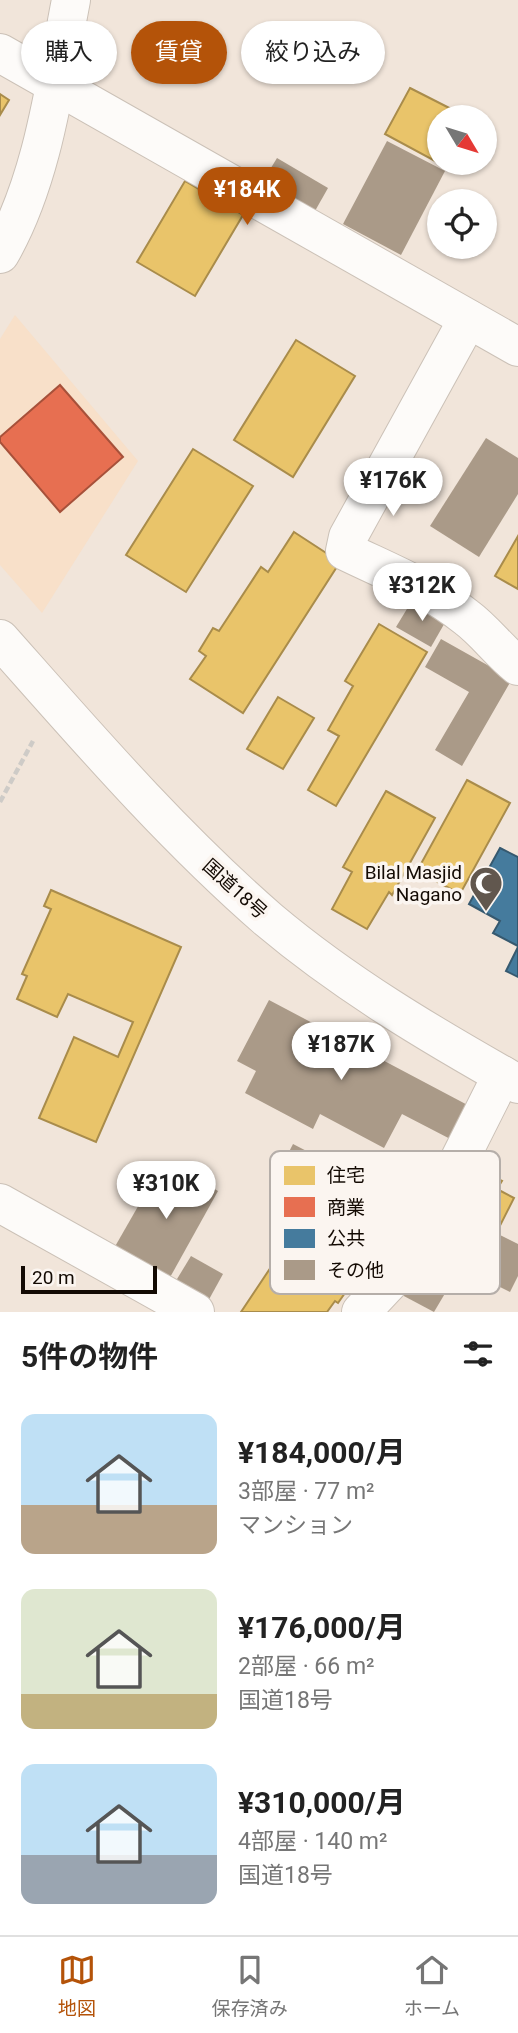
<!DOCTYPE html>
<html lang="ja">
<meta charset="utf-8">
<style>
:root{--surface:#fff;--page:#f2f2f2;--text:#222;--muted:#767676;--line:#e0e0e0;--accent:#b45309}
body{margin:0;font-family:Roboto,"Noto Sans JP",sans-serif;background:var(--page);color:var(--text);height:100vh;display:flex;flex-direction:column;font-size:26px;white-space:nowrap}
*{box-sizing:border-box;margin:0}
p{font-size:23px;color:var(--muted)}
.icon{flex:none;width:38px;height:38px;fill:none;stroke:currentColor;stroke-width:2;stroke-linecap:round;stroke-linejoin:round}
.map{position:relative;height:1312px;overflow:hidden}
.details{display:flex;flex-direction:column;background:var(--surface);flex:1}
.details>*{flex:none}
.banner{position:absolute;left:21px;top:21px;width:476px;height:63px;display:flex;gap:14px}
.needle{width:46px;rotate:128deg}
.buttons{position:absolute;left:427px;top:105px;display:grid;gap:14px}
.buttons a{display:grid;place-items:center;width:70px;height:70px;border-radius:50%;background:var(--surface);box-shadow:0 2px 5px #0004;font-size:35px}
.scale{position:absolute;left:21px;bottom:18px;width:136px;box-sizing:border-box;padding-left:7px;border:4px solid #130a03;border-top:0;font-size:19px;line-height:24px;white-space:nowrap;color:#130a03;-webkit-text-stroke:5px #fbf5f0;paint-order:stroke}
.price{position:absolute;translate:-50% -60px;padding:0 16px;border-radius:24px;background:#fff;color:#222;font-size:23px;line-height:46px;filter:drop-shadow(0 2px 4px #0008)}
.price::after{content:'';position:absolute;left:50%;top:42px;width:21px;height:16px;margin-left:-10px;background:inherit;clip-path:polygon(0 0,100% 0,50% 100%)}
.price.on{background:var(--accent);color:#fff}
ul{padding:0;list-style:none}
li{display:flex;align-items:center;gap:21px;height:175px;padding:0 21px}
li span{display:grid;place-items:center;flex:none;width:196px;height:140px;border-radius:14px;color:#555}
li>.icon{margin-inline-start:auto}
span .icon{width:84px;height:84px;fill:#fffc;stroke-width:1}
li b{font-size:30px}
h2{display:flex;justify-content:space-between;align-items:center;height:84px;padding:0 21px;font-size:30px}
.chip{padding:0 24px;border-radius:32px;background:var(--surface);box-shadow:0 2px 5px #0004;font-size:24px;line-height:63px}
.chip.on{background:var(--accent);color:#fff}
.menu{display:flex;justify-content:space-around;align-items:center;height:98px;border-top:2px solid var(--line);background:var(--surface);font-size:19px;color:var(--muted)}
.menu a{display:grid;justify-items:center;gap:4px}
.menu .on{color:var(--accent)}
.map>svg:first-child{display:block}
</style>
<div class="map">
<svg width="518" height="1312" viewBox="0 0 518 1312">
<rect width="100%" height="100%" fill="#f1e5da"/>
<path fill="#f8e0c9" d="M15,315L138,461L42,613L0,565V339Z"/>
<g fill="#e9c46a" stroke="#a98c4b" stroke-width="2">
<path d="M410,88L467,117H439V163H448L446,167L385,134Z"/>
<path d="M0,94L9,100L0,115Z"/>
<path d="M185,181L243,215L195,296L137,262Z"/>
<path d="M296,340L355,376L293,477L234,440Z"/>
<path d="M193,449L253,486L186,592L126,555Z"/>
<path d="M294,532L340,562L243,713L190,679L206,656L199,651L213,628L219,631L261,567L268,572Z"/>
<path d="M518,536V589L495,576Z"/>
<path d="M379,624L427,652L336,806L308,790L339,736L328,730L353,686L345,681Z"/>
<path d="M278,697L314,718L283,769L247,749Z"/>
<path d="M467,780L510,803L460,894L417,871Z"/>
<path d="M386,791L435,818L392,895L389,892L367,929L332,909L352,872L343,867Z"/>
<path d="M51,890L181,947L96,1142L39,1118L74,1037L118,1057L133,1022L68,994L57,1017L17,999L27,976L22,974L51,909L44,906Z"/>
<path d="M469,1164L502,1181L497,1189L514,1198L475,1275L429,1251Z"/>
<path d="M319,1195L398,1248L372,1287L357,1276L338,1303L335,1301L327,1312H241Z"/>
</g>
<path fill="#e76f51" stroke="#a7513a" stroke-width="2" d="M60,385L123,457L60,512L0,442V437Z"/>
<g fill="#457b9d" stroke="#36596f" stroke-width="2">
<path d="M500,848L518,857V946L493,933L500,921L469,904Z"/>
<path d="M518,947V977L506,971Z"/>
</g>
<g fill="#aa9a88">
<path d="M387,141L445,171L401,255L343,224Z"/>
<path d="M277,158L328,188L315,211L263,181Z"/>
<path d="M486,438L518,458V494L479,557L430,526Z"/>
<path d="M413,599L447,619L431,647L396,627Z"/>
<path d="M441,639L512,679L462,766L435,750L469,692L425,667Z"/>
<path d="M269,1000L477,1110L458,1143L402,1114L384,1148L320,1114L313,1129L245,1093L256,1071L237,1061Z"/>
<path d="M293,1144L326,1161L308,1198L274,1181Z"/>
<path d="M164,1161L218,1191L168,1281L113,1250Z"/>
<path d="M500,1235L518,1244V1276L510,1292L478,1276Z"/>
<path d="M191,1256L223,1274L207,1303L174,1284Z"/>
<path d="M419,1266L450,1285L434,1312L402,1295Z"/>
</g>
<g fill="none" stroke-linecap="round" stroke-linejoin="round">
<defs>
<g id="minor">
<path d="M0,53L518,347"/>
<path d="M468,319L348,537L345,551C386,571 430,588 466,617C485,631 499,651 518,666"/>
<path d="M0,1203L195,1312"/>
<path d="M361,1312L408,1262L502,1075"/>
</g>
<path id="tertiary" d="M0,254C43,180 55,82 71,0"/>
<path id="trunk" d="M0,639C86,736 171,835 269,920C345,984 431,1035 518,1084"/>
</defs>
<use href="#minor" stroke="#cbc1b7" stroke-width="40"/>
<use href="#tertiary" stroke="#cbc1b7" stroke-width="40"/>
<use href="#trunk" stroke="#cbc1b7" stroke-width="40"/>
<path stroke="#cecbc7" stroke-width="4.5" stroke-dasharray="7 3.5" stroke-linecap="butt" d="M0,802L33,741"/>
<use href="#minor" stroke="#fdfbf9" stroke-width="38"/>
<use href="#tertiary" stroke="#fdfbf9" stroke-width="38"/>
<use href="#trunk" stroke="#fdfbf9" stroke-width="38"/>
</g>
<defs>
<symbol id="mosque-pin" viewBox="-11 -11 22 30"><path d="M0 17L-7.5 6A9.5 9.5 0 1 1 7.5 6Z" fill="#61574e" stroke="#fbf5f0"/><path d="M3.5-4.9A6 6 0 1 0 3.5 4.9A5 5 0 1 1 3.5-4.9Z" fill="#fff"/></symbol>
</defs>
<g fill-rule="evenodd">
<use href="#mosque-pin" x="467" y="864" width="38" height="52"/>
</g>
<g text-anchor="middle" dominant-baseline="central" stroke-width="7" stroke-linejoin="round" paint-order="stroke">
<g font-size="19" fill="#130a03" stroke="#fbf5f0" text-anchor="end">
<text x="462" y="872">Bilal Masjid<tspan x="462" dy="22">Nagano</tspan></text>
</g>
<g font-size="19" fill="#130a03" stroke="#fbf5f0">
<text transform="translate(235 889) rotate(42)">国道18号</text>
</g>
</g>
<rect x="270" y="1151" width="230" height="143" rx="10" fill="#fbf5f0" stroke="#b5aea9" stroke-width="2"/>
<rect x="284" y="1166" width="31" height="19" fill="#e9c46a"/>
<rect x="284" y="1197" width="31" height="20" fill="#e76f51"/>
<rect x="284" y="1229" width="31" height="19" fill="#457b9d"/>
<rect x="284" y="1260" width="31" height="20" fill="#aa9a88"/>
<g font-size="19" fill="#130a03">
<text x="327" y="1182">住宅</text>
<text x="327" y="1214">商業</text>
<text x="327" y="1245">公共</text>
<text x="327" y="1277">その他</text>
</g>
</svg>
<div class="buttons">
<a><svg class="needle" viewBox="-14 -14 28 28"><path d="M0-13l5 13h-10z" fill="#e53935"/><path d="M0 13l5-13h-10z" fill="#767676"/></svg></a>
<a><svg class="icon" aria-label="locate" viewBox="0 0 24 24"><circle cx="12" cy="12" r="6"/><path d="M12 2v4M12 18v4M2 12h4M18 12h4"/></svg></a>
</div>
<div class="scale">20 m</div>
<b class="price on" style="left:247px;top:227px">¥184K</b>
<b class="price" style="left:393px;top:518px">¥176K</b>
<b class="price" style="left:422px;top:623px">¥312K</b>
<b class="price" style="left:341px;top:1082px">¥187K</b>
<b class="price" style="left:166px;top:1221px">¥310K</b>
<div class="banner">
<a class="chip">購入</a>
<a class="chip on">賃貸</a>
<a class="chip">絞り込み</a>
</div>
</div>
<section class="details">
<h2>5件の物件<svg class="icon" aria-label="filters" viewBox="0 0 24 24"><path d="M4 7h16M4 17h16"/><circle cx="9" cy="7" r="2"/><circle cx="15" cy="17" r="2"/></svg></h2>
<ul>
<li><span style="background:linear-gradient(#bfe0f5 65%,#b9a48a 0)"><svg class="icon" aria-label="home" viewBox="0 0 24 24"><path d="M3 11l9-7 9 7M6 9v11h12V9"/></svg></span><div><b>¥184,000/月</b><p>3部屋 · 77 m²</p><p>マンション</p></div></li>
<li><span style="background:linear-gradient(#dfe7d0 75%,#c2b280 0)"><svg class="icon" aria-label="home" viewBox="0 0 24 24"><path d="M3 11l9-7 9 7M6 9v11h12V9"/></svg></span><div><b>¥176,000/月</b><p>2部屋 · 66 m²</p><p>国道18号</p></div></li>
<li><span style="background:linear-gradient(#bfe0f5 65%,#9aa5b1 0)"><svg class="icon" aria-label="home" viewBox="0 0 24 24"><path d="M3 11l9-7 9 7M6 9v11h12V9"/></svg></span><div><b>¥310,000/月</b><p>4部屋 · 140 m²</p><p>国道18号</p></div></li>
</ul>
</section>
<nav class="menu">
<a class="on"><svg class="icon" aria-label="map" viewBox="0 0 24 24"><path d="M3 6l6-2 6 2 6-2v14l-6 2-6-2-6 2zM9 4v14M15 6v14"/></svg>地図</a>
<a><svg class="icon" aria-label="saved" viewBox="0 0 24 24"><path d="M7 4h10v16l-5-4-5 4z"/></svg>保存済み</a>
<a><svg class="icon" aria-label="home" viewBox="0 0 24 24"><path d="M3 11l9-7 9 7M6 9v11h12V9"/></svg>ホーム</a>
</nav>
